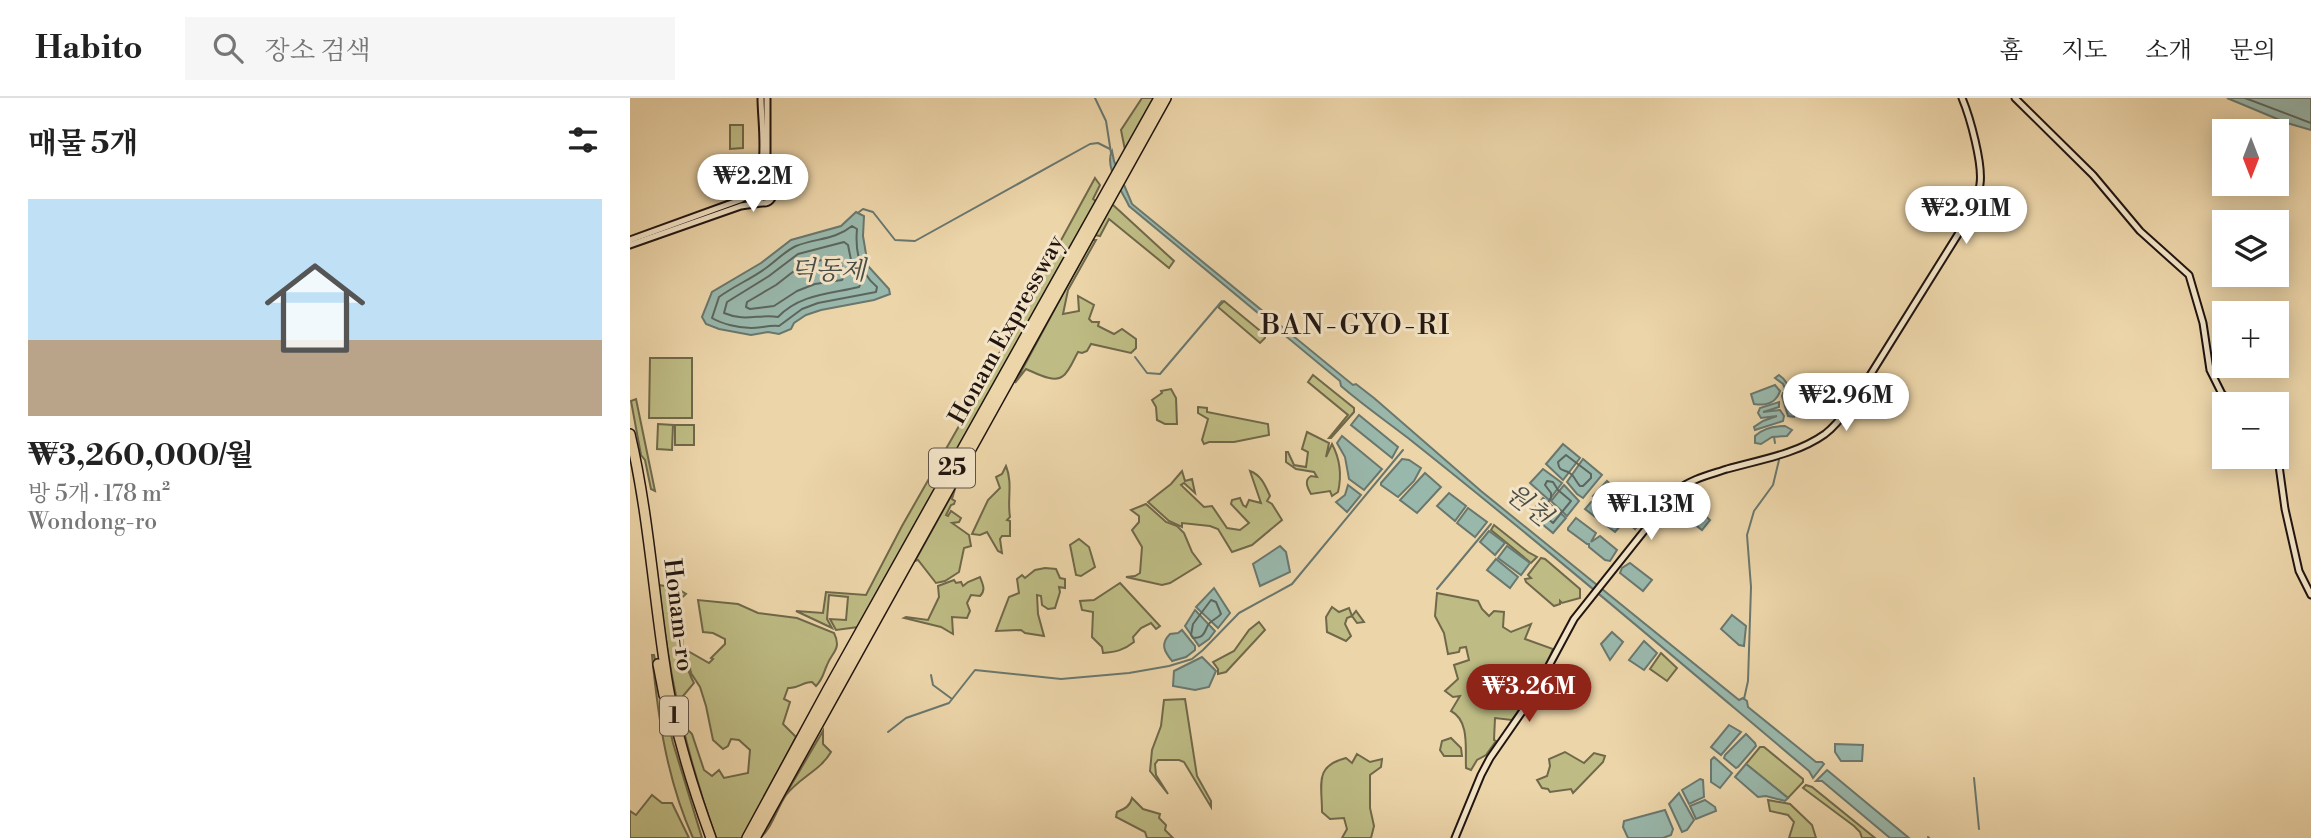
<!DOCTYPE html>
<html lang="ko">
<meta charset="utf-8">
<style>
:root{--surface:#fff;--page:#f6f6f6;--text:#222;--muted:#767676;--line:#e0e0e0;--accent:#8f2418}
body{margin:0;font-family:"Libre Bodoni","Noto Serif KR",serif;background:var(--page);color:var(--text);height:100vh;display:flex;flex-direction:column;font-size:26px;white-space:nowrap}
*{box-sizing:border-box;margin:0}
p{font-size:23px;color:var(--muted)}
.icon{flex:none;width:38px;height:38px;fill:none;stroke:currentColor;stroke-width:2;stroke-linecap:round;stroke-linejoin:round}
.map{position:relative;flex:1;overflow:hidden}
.drawer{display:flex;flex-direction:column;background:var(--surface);width:630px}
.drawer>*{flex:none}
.needle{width:46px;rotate:180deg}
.controls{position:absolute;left:1582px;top:21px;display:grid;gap:14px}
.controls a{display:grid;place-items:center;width:77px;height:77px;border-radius:0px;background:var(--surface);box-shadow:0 4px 18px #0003;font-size:35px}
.price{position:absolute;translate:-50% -60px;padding:0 16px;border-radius:24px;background:#fff;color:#222;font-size:23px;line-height:46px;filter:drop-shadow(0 2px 4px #0008)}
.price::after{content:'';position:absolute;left:50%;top:42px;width:21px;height:16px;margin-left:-10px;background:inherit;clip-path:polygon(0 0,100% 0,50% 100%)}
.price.on{background:var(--accent);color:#fff}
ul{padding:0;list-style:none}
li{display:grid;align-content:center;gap:14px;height:371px;padding:0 28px}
li span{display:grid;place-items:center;height:217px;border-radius:0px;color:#555}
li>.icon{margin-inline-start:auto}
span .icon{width:126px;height:126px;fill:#fffc;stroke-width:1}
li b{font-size:30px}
h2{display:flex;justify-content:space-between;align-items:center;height:84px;padding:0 28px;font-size:30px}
header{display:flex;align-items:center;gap:42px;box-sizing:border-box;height:98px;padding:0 35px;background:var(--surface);border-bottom:2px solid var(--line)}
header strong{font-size:33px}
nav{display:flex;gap:38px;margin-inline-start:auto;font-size:24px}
.search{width:490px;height:63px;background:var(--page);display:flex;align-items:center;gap:18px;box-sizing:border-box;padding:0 24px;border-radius:0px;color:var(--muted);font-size:26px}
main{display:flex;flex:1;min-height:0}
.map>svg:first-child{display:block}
</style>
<header>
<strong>Habito</strong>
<div class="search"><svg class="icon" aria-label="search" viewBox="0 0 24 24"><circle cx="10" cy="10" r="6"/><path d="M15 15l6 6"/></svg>장소 검색</div>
<nav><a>홈</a><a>지도</a><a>소개</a><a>문의</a></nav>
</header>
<main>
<section class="drawer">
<h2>매물 5개<svg class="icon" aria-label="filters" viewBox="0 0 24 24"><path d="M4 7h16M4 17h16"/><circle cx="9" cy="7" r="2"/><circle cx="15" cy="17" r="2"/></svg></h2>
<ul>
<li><span style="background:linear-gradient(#bfe0f5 65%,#b9a48a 0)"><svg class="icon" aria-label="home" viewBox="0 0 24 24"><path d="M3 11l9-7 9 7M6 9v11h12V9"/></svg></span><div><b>₩3,260,000/월</b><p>방 5개 · 178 m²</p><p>Wondong-ro</p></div></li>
</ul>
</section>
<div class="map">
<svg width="1681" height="740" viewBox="0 0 1681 740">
<rect width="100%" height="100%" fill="#ecd5a9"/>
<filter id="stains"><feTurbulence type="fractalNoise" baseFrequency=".00286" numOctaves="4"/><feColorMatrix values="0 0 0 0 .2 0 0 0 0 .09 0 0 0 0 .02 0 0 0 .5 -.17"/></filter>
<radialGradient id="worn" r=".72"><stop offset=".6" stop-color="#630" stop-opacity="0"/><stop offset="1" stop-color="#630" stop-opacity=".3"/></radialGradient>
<g fill="#bebc84" stroke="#6f684a" stroke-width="2">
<path d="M512,0H524L495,52L491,32Z"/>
<path d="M100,27H113V50L100,51Z"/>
<path d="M465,80L470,87L463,101L467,104L228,529L206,532L200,521L216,522L218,499L199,497L197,521L202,530L166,513L193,515L196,494L236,497L272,428L341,307Z"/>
<path d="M482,106L544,163L539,170L479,121L470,138L465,137Z"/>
<path d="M462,142H466L438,192L433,216L449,213L448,198L464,207L459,221L462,224H469L468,228L484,236L492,231L506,241V250L501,255L461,246L457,253L452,255L448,254C444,261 439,274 433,278C424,286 404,274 396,271L385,285Z"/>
<path d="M594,203L634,236L635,240L630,245L588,209Z"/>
<path d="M20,260H62V320H19Z"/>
<path d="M683,277L724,310V314L701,340H699L718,317L678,284Z"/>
<path d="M541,291L546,300L547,326H535L527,322L526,309L522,302L532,295L531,293Z"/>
<path d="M6,301L25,393L21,391L15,362L11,357L1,303Z"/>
<path d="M568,309L577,310V314L638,326L639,337L604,344H579L574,346L572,342L578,321L568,315Z"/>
<path d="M28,326L43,327L42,352L27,351Z"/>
<rect x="45" y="327" width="19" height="20"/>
<path d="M677,334L699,345L696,359L702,346C710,361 712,377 708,394L702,398L700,393L681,396C677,389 674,382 681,378L687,379L684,374L666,371L656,364V354H658L664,367L676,369L678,354L672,351Z"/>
<path d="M376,368C383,385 377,402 380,419L377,422L380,423V438H372L370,441L372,455L368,453L357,434L350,437L342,436L358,402L370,390L366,379L372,376Z"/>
<path d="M552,373L555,383L562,381L565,395L554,385L551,387L574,409L582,408L597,430L610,432L619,425L601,406L602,402L610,400L613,407L616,409L619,402L631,405L620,373C631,377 635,387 640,398L637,403L642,406L652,422L622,447L602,454L588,431L580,428L552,425V429L539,423L518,404L541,386Z"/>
<path d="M325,391L322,401L325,403L324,406L321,407L316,417L318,418L321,413L331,420L329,424L322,425L339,437L341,448L334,450L329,474L315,483L306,485L288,462L285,463Z"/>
<path d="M516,406L536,424L547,428L554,435L562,454L571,466L540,485L532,487L496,479L505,478L510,475L512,449L502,432L509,424V418L501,412Z"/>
<path d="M864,427L898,454L907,459L901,465L861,432Z"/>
<path d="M449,441L459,449L465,469L451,478L446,477L440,447Z"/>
<path d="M911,460L915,461L950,491V500L932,505L930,503V506L924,508L896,484L895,481L901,480L898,477Z"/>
<path d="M415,470L426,471L430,480L435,481V490L429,489L430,494L425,510L418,511L412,507L411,498L407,497L408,516L414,538L395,535L391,532L366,533L379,499L389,495L387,481L392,477L395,480L405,472Z"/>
<path d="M350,479C353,487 356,492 350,498L341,497L337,505L340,513L337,520L322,519L323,536L311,529L274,520L276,519L298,522L309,499L308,488L324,482L326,485L331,484L333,488L338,484Z"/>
<path d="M490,485L530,528L526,531L521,525L511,530L503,539L504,544C494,552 486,554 473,555L472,549L462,539L463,514L452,512L450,503L464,502Z"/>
<path d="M29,487L46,490L56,496L48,503C53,531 50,560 64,585L53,598L54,605L49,609L53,627L62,636L74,672L82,678L89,672L94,680L118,675L120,652L109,642L101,641L98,648L93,651L83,642L76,608L70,589L61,575L56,552L79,565L83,561L81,560L95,546V541L83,535L73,534L68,502L108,506L128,515L167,520L204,535C212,551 202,554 197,567C193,576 193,581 186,588L182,584C172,584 168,591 158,590L154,601L160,604L153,626L166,639L113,740H86C56,656 38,576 29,487Z"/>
<path d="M807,495L848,503L852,511L859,518L864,513L874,514L873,529L881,534L901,526L895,541L923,551L912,578L882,622L865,620L864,642L866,643L856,657L847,662L841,672L836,670C835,651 840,623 821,613L830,598L823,599L815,593L828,581L824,567L839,562L836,549L830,550L829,554L818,556L814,535L805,518Z"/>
<path d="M702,509L709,514L719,510L722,518L726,513L734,524L727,525L722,518L717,520L715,526L721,538L716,543L697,534L696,519Z"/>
<path d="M629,524L635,532L596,574L588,576V571L583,564L604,553L619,532Z"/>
<path d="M1031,555L1047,570L1037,583L1020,571Z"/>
<path d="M22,557H24L43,645L72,740H63C37,682 28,620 22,557Z"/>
<path d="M555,601L567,678L581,703V709L554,664L549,662H528L525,666L526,677L538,696L520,673L522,652L531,628L534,602Z"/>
<path d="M193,633V646L201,654C190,673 170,679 156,697C147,710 142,730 130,740Z"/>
<path d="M821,640L831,650L832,658H814L810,652L812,643Z"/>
<path d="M1130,649H1134L1173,681V684L1158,700L1116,666Z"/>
<path d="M935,654L954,665L964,655L975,658L973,664L943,695L941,691L920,694L918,691L912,690L907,682L917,678L920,668L919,661Z"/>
<path d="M727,656L740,664L752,661L751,669L740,677V710L744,728L741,740H712L717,731L714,720L700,721L692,714C692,686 684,668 716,660L722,665Z"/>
<path d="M1176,687L1182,689L1245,740H1232L1230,734L1224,728L1173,690Z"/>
<path d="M22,697L32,705H42L59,740H0V713L6,717Z"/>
<path d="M502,700L513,711L530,716L529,720L536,727L535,732L543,740H517L515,734L486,719L487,714C495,711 500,708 502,700Z"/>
<path d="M1138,702L1160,706L1182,727L1186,740H1159L1164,724L1158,717L1140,713Z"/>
</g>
<g fill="#99b8ac" stroke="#69776e" stroke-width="2">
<path d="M1597,0H1681V32L1657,25Z"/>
<path d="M482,53L484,63L502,106L723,287L726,286L744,300L851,393L1109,602L1113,600L1117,603L1118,609L1186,664H1192L1194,666L1183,680L1179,673C1046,561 914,448 778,340C756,323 733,307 711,288L710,283L499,108C492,93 474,69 482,53Z"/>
<path d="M226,114L234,118L233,138L238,168L259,191L260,196L244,202L191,212L176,217L164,225L161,231L149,236L138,234L121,237L89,231L76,226L72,219L82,194L131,165L161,142L211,128Z"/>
<path d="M1149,277C1160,284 1168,309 1164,319L1158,318L1152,298L1153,295H1157L1153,286L1145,280Z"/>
<path d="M1145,287L1150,293C1146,305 1136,308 1124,306L1121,296Z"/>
<path d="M1149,304V309L1133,314L1150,312L1154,318L1153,323L1125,332L1124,329L1133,323L1147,318L1131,320L1128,315L1130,310Z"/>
<path d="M729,317L768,349L762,360L721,327Z"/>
<path d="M1155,328L1162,332L1157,338L1142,339L1131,346L1125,345V338C1133,330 1144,328 1155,328Z"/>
<path d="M712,338L752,371L734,392L719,381L715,359L707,345Z"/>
<path d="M933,346L950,360L933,382L916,366Z"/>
<path d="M772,361L779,362L791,370L784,383L768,399L751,387V385Z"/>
<path d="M953,361L972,377L953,400L947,396L937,384Z"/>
<path d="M913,371L932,385L919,402L900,385Z"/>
<path d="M795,375L811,389L787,415L770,402Z"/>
<path d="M977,383L996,400L985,413L963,398Z"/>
<path d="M718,387L731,397L717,414L706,404L715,397Z"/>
<path d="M934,387L949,403L937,418L921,403Z"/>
<path d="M819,395L836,408L825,423L807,408Z"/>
<path d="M1052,397L1080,422L1072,432L1042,409Z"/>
<path d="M913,400L936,420L923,435L900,416Z"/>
<path d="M999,402L1018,416L1005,431L987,416Z"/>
<path d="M964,403L992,426L985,434L955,411L961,404Z"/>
<path d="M838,410L857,424L845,439L827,425Z"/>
<path d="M946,420L966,435L961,444L970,438L987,452L980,463L975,462L959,449V446H957L938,432V430Z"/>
<path d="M859,433L875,445L865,457L850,444Z"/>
<path d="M650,448L656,454L660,474L630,488L623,466Z"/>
<path d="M877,448L900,465L891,477L868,460Z"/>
<path d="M866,461L888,479L880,490L857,472Z"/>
<path d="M1000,465L1022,482L1013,493L990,475L992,470Z"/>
<path d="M584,490L600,515L588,530L566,509Z"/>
<path d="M565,512L585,533L579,541L569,548L555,528Z"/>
<path d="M1102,517L1116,528L1114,548L1109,547L1091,531Z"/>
<path d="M552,532L565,548V552L556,559L542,563C534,553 530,546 540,536L548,535Z"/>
<path d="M982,534L993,544L980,562L971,546Z"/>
<path d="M1014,543L1027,555L1014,572L999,562Z"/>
<path d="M572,559L586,573L579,589L565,592L543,588L544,573Z"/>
<path d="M1099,627L1111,634L1091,657L1081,649Z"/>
<path d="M1116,636L1125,645L1126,648L1108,669L1106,670L1094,660L1095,657Z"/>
<path d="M1205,646L1233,647L1232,663H1211L1205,654Z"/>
<path d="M1084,659L1102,675L1090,690L1081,684V662Z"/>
<path d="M1116,666L1158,700L1155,703L1136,698L1128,699L1105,679Z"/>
<path d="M1197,672L1279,740H1260L1192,683H1186Z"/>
<path d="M1070,681L1073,682L1074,699L1059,706L1052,692Z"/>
<path d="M1049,695L1064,722L1057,732L1052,734L1039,706Z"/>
<path d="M1075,702L1085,709L1086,713L1066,721L1060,708Z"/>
<path d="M1035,712L1043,731L1041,737L1033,740H998L993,729L994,723Z"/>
</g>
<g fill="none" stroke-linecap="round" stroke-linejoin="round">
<g stroke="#5c665e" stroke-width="2">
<path d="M1615,0L1681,25"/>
<path d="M222,128L227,131C225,153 230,175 247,189L246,194L188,205L172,211L149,228C138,227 131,230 121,230C109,230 92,226 82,220L89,199C104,188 121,181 136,170C146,163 155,153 166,148C186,140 205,142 222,128Z"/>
<path d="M214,144L218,147L223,172L231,185L229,189C200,196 170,196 148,219C128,216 115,224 94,215L97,204L139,178L168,156Z"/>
<path d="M206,159L210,161L214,178L212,182L185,186L167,193L144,208L120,211L116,209L117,204L146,187L173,166Z"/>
<path d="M936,357L961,376V380L953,388H950C947,385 944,378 941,376C934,370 929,375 928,364Z"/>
<path d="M917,383L923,384L928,392L941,403L923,425L911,415L921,400V395L915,387Z"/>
<path d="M581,502L586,504L591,516C587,521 581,522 578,527C574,535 574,540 563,540L561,537L563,526Z"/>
</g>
<g stroke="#69776e" stroke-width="2">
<path d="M465,0L476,23L481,55"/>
<path d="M229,114L233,111L243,114L265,142L285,143L460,46L468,45L480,51"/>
<path d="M505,259L517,275L530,276L592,203"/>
<path d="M1144,339L1145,345"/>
<path d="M807,491L861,426"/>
<path d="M301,577L303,587L322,601"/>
<path d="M1114,601L1118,583L1121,489L1117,437L1124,413L1143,387L1149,362"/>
<path d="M258,634L276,620L319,605L345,572L431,581L499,575L539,568L562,561L573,552L609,515L662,486L773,352"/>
<path d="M1344,680L1349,731"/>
<path d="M1298,739L1299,740"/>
</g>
<defs>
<g id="secondary">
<path d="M137,0V76L142,90"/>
<path d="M1385,0L1463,77L1510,133L1559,177L1573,225L1580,272L1592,296L1605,306"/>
<circle cx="134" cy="96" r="9"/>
<path d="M0,142L110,102C143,86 131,31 131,0"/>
<path d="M0,147L111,108L131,105"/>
<path d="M1647,353L1655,411L1669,473L1681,497"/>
<path d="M825,740L851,677L860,660L901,601L944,521L1046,393C1061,381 1079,377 1097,371C1129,362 1167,356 1195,336C1207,327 1215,315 1224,303L1337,122C1342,111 1349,98 1350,86C1353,66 1340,19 1332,0"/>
</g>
<g id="highway">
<path d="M0,336C18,413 23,491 35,569C43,628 61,685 81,740"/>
<path d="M28,566L34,597"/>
<path d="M117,740L198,591L529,0"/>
<path d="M125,740L536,0"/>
</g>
</defs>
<use href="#secondary" stroke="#201510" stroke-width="9"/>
<use href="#highway" stroke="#201510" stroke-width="12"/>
<use href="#secondary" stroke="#f3e4c7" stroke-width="5"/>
<use href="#highway" stroke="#ecd5a9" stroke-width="9"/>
</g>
<g text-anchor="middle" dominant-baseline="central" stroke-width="6" stroke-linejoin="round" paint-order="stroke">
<g fill="#f3e4c7" stroke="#5f5347" stroke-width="2">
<rect x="299" y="350.5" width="46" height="39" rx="5"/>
<rect x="30" y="598.5" width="28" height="39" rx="5"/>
</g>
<g font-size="23" font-weight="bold" fill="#201510">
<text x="322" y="370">25</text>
<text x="44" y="618">1</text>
</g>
<g font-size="24" fill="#201510" stroke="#f3e4c7">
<text transform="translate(377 232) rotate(-61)">Honam Expressway</text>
<text transform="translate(48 517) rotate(83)">Honam-ro</text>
</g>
<g font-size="26" font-style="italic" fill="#4a4e47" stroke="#f3e4c7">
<text x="198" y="173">덕동제</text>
<text transform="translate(898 407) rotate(39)">원천</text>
</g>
<g font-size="28" letter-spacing="2" fill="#201510" stroke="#f3e4c7">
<text x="726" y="227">BAN-GYO-RI</text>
</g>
</g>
<rect width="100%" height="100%" filter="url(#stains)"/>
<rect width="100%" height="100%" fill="url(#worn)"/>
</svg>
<div class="controls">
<a><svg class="needle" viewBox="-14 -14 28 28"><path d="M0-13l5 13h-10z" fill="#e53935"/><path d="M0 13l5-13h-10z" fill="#767676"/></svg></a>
<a><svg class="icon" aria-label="layers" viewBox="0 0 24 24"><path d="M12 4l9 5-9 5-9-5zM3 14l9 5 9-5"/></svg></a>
<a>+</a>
<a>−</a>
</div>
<b class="price" style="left:123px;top:116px">₩2.2M</b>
<b class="price" style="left:1336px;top:148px">₩2.91M</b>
<b class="price" style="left:1216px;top:335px">₩2.96M</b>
<b class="price" style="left:1021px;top:444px">₩1.13M</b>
<b class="price on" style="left:899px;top:626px">₩3.26M</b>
</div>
</main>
